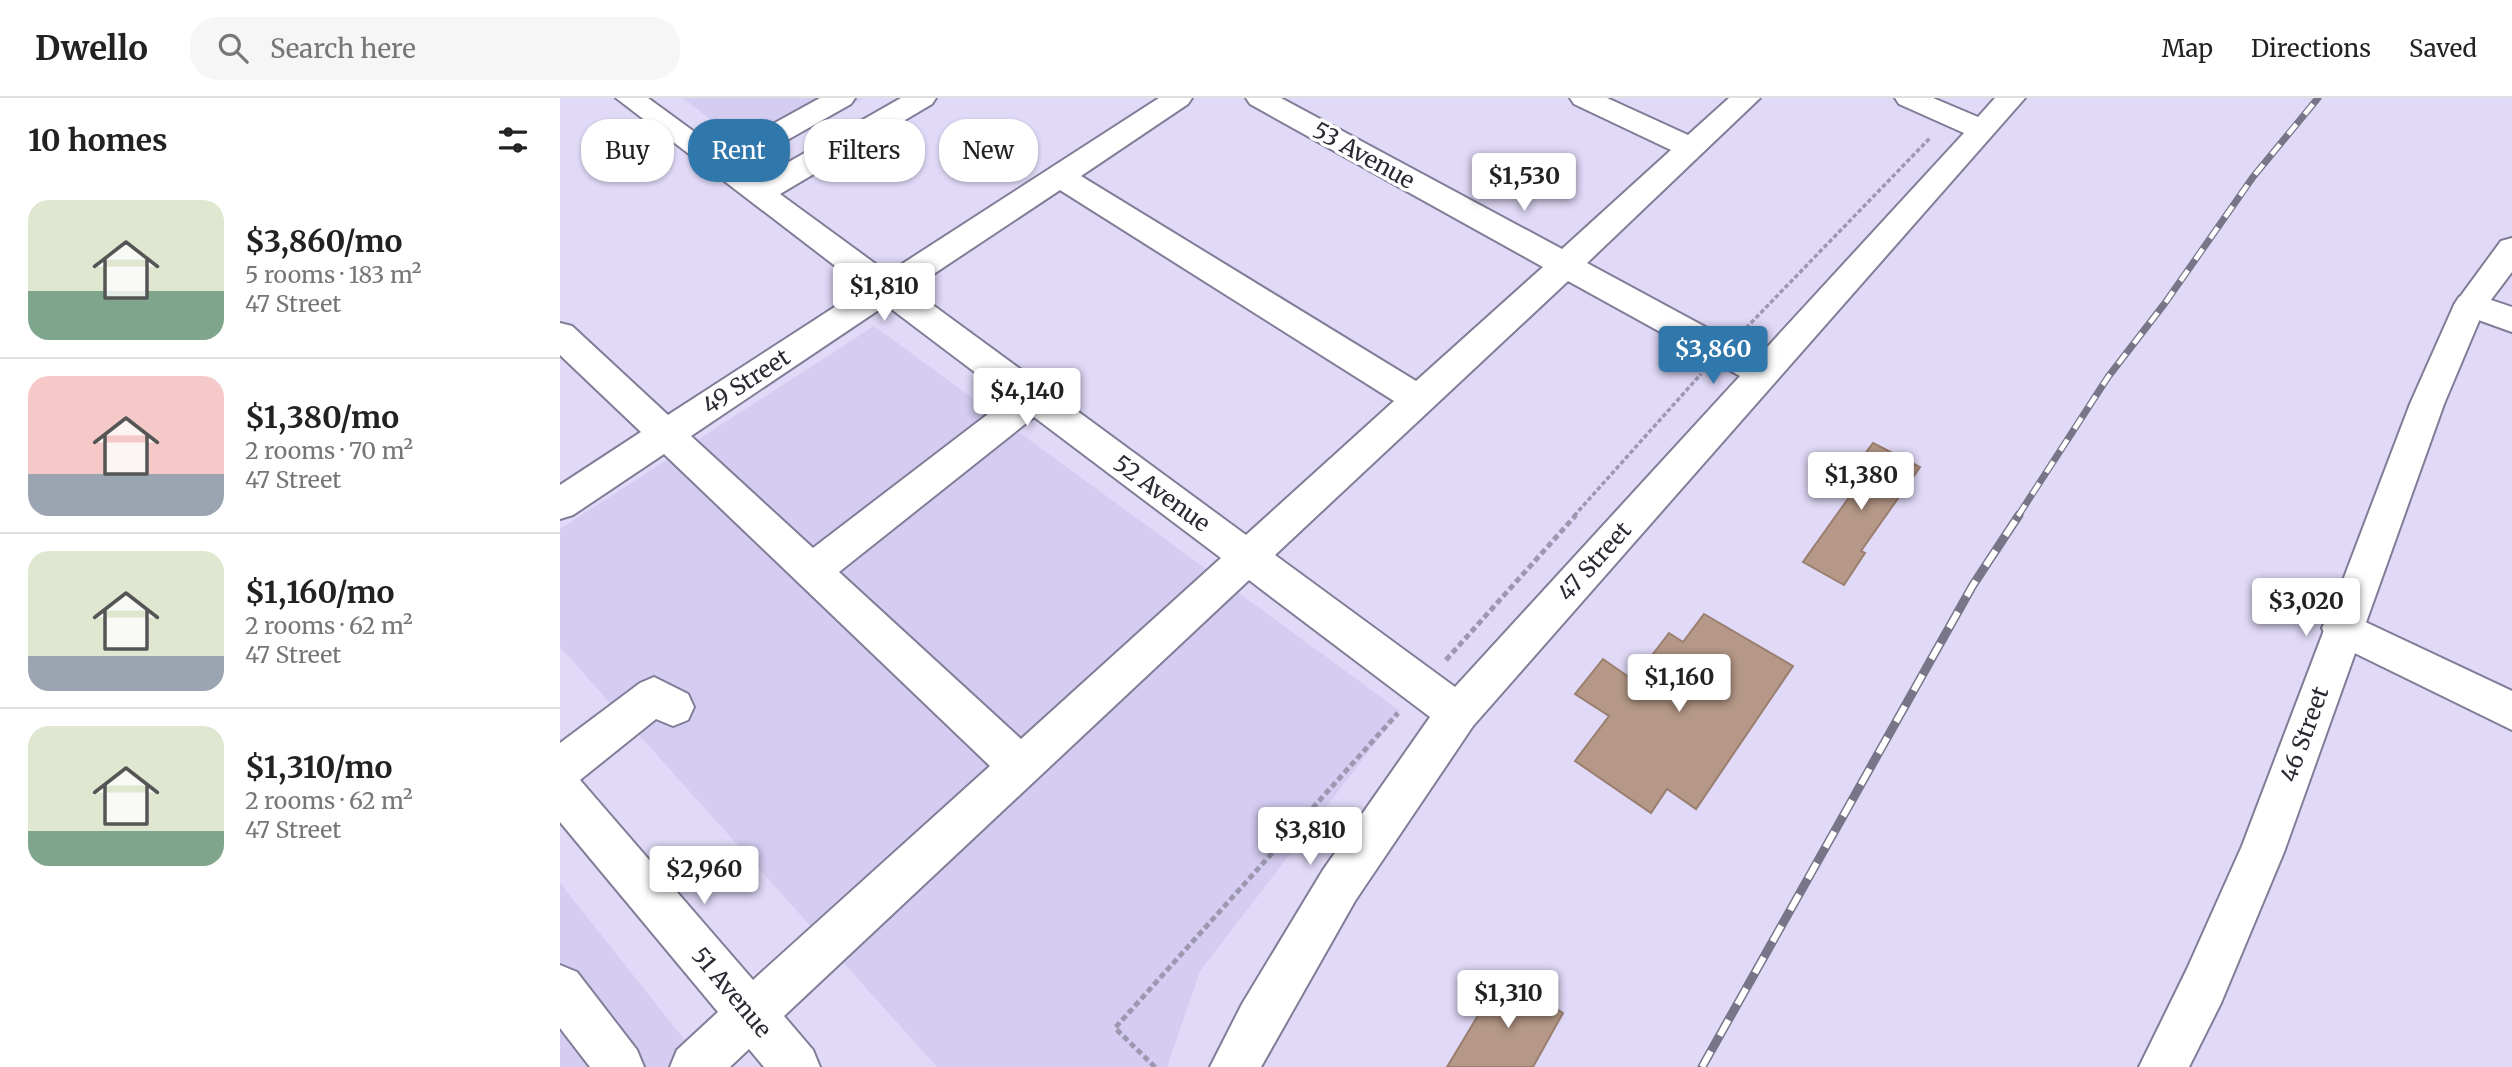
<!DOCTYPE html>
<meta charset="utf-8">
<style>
:root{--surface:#fff;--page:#f6f6f6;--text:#222;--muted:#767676;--line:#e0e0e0;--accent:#3078ac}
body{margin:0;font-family:Merriweather,serif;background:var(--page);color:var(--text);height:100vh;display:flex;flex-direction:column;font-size:26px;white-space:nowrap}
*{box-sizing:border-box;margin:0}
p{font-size:23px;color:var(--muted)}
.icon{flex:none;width:38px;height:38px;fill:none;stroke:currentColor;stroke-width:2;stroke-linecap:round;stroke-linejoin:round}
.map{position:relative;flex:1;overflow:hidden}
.sheet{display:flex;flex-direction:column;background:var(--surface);width:560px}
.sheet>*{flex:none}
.hud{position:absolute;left:21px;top:21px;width:665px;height:63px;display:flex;gap:14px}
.price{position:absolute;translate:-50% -60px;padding:0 16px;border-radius:7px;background:#fff;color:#222;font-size:23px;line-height:46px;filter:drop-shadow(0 2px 4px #0008)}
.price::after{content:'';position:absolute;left:50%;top:42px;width:21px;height:16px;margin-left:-10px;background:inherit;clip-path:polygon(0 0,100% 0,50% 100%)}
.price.current{background:var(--accent);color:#fff}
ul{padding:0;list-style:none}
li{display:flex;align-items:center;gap:21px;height:175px;padding:0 28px}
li+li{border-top:2px solid var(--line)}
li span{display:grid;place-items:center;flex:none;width:196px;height:140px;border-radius:21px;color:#555}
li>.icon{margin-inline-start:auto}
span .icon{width:84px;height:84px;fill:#fffc;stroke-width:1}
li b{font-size:30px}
h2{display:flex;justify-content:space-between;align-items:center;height:84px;padding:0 28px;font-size:30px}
.tag{padding:0 24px;border-radius:28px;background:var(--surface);box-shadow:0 2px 5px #0004;font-size:24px;line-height:63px}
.tag.current{background:var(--accent);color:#fff}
header{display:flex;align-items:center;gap:42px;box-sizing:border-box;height:98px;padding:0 35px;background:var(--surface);border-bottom:2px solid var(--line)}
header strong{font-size:33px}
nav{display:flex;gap:38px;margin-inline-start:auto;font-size:24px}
.search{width:490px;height:63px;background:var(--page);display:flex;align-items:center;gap:18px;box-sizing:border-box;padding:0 24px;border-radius:28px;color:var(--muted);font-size:26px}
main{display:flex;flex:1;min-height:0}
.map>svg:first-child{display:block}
</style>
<header>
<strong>Dwello</strong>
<div class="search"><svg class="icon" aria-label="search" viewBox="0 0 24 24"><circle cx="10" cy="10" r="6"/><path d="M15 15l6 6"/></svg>Search here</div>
<nav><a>Map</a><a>Directions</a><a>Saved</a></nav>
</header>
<main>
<section class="sheet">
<h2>10 homes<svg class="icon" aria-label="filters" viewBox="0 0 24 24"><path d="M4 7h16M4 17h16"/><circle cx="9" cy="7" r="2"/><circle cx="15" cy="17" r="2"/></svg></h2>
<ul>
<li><span style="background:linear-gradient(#dfe7d0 65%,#7fa58c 0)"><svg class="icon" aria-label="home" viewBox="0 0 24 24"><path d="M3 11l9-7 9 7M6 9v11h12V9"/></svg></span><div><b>$3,860/mo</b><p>5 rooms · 183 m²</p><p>47 Street</p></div></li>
<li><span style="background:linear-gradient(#f6c9c9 70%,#9aa5b1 0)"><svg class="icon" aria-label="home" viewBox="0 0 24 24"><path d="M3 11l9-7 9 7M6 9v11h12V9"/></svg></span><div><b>$1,380/mo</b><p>2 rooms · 70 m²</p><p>47 Street</p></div></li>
<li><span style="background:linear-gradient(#dfe7d0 75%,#9aa5b1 0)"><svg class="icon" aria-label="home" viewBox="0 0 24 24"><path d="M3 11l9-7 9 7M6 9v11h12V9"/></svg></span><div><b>$1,160/mo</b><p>2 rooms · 62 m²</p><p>47 Street</p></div></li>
<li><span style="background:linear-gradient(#dfe7d0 75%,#7fa58c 0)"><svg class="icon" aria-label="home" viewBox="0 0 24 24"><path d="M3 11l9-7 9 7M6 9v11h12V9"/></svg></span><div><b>$1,310/mo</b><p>2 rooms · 62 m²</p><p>47 Street</p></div></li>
</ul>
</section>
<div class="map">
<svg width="1952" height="969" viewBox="0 0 1952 969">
<rect width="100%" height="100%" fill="#e0d9f7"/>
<g fill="#d4ccf1">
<path d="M123,0H304L199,59Z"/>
<path d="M314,228L840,613L640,873L607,969H377L0,549V431Z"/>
<path d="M0,785L146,969H0Z"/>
</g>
<g fill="#b59887" stroke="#9a7e6e" stroke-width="2">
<path d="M1313,345L1360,369L1301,453L1305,455L1284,487L1243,464L1290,398L1278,392Z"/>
<path d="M1144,516L1233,568L1136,711L1107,691L1091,715L1015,663L1049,618L1015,596L1043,561L1073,582L1109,535L1123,544Z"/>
<path d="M943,876L1003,915L973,969H887Z"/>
</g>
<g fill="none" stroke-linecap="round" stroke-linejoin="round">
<defs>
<g id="minor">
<path d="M56,0H88L162,54L260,0H295L291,6L181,68L199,81L341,0H376L372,6L220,96L328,175L599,0H632L628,6L521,78L856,283L983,169L690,6L686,0H721L1002,151L1111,52L1014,6L1010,0H1047L1128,37L1169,0H1200L1027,165L1199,258L1404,35L1339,6L1335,0H1373L1418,19L1435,0H1465L913,628L795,803L701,969H650L682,906L763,772L870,619L689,482L224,918L253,952L260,969H204L189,951L170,969H110L117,952L158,914L0,724V645L80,585L94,579L128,596L134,609L128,622L113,628L96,621L20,682L193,882L430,668L104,356L13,417L0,421V387L81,334L0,257V225L12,228L108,317L304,190ZM500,92L834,303L686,437L351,191ZM1008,183L1180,278L895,589L715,457ZM326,207L449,300L253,450L131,338ZM474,319L661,460L461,641L279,474Z"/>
<path d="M1910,195L1952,209V234L1899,215L1894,207L1899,199Z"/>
<path d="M1782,513L1952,593V632L1768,542L1762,530L1768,518Z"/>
<path d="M0,867L17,874L77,952L84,969H30L0,930Z"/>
</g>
<path id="major" d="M1952,140V174L1924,211L1884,306L1724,754L1661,905L1629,969H1579L1627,871L1682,748L1850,306L1894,207L1941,143Z"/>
</defs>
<use href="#minor" stroke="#827c97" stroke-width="4"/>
<use href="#major" stroke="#827c97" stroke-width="4"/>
<g stroke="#9d98af" stroke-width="3.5" stroke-dasharray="4.5 2.5" stroke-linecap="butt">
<path d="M1186,230L1370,40"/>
<path d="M1014,418L1141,276"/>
</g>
<g stroke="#9d98af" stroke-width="5" stroke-dasharray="6 3.5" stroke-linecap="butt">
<path d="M886,562L1016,417"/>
<path d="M595,969L555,930L838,615"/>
</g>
<use href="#minor" fill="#fff" fill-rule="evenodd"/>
<use href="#major" fill="#fff" fill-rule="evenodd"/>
<defs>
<path id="rail-far1" d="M1458,418L1548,279L1605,205L1693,79L1758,0"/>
<path id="rail" d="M1142,969L1413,487L1459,417"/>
</defs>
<use href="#rail-far1" stroke="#797588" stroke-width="7"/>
<use href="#rail" stroke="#797588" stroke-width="9"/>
<use href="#rail-far1" stroke="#fff" stroke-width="4.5" stroke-dasharray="13" stroke-linecap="butt"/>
<use href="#rail" stroke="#fff" stroke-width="6" stroke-dasharray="18" stroke-linecap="butt"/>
</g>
<g text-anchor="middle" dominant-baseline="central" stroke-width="7" stroke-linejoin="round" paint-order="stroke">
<g font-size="23" fill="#2b2934" stroke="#fff">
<text transform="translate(804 57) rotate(29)">53 Avenue</text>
<text transform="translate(186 283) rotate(-33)">49 Street</text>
<text transform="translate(602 395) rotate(36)">52 Avenue</text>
<text transform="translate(1034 463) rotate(-48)">47 Street</text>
<text transform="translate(1744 636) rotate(-70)">46 Street</text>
<text transform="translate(172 894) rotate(50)">51 Avenue</text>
</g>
</g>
</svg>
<b class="price" style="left:964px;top:115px">$1,530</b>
<b class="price" style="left:324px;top:225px">$1,810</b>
<b class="price current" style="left:1153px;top:288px">$3,860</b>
<b class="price" style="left:467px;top:330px">$4,140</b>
<b class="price" style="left:1301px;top:414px">$1,380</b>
<b class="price" style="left:1746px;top:540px">$3,020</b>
<b class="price" style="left:1119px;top:616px">$1,160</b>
<b class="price" style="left:750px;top:769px">$3,810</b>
<b class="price" style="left:144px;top:808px">$2,960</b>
<b class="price" style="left:948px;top:932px">$1,310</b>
<div class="hud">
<a class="tag">Buy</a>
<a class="tag current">Rent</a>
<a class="tag">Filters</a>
<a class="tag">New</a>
</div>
</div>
</main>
